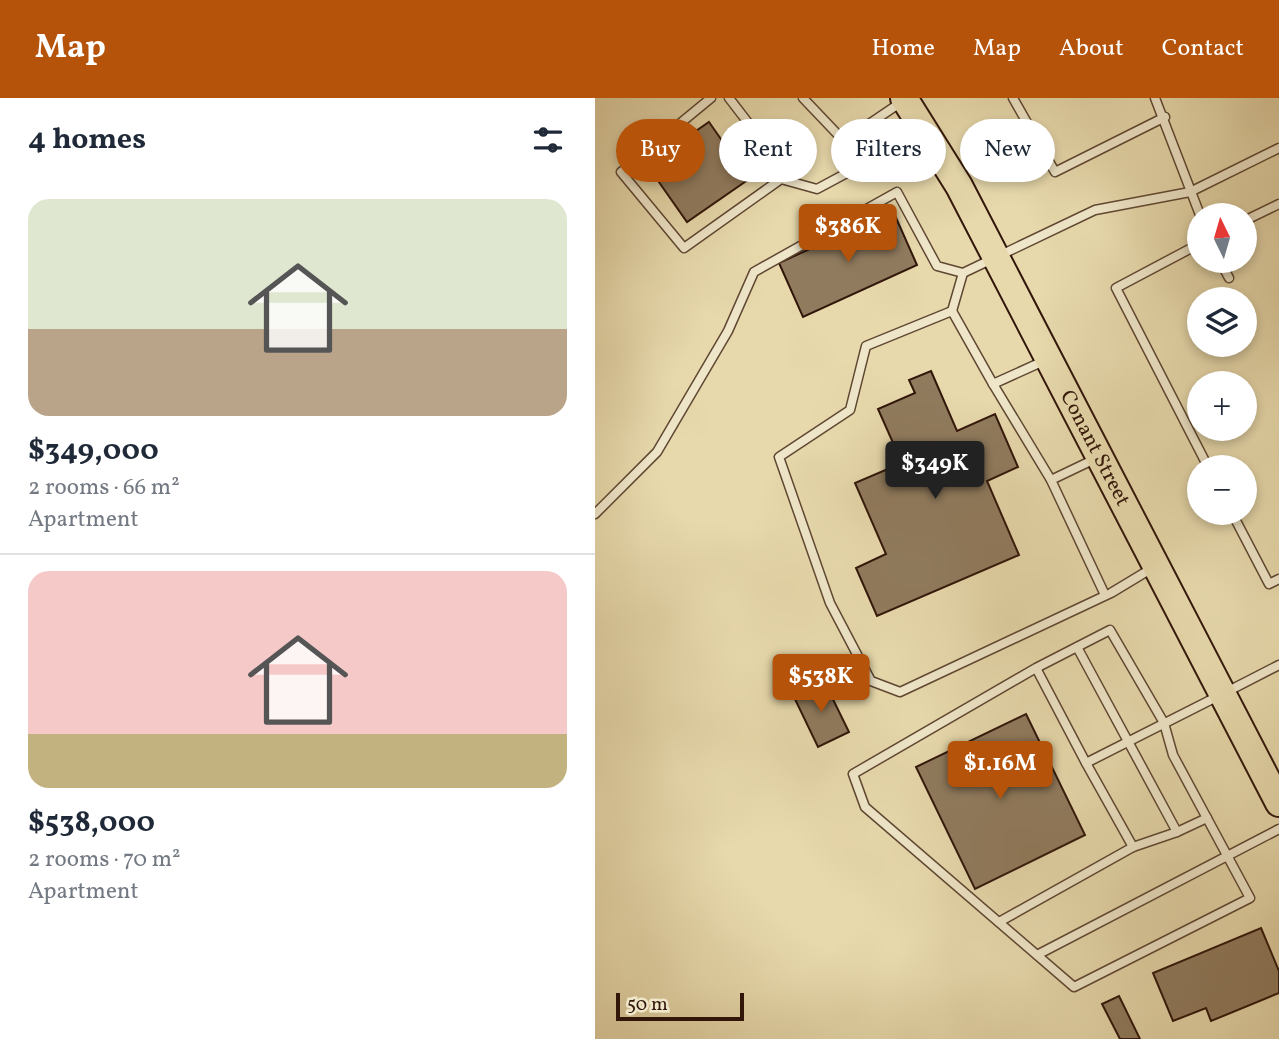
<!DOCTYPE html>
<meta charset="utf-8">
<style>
:root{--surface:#fff;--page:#f6f6f7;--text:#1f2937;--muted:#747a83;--line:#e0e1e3;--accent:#b45309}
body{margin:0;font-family:Vollkorn,serif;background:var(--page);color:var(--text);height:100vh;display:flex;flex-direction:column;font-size:26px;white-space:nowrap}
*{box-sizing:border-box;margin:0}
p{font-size:23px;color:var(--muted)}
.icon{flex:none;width:38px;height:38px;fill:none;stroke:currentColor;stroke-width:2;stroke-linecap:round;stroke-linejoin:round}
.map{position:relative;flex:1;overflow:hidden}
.details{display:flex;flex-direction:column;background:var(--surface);width:595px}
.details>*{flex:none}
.hud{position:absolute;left:21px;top:21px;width:556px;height:63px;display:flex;gap:14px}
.needle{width:46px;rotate:355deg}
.buttons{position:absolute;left:592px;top:105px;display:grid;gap:14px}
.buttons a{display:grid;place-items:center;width:70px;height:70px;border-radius:50%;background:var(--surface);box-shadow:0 4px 10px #0003;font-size:35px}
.scale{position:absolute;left:21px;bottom:18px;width:128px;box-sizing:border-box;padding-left:7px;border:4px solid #32160a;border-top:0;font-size:19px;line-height:24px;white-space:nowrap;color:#32160a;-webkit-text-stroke:5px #efe6c9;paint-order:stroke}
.price{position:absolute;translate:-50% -60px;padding:0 16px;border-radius:7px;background:var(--accent);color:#fff;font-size:23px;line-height:46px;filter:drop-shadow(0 2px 4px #0008)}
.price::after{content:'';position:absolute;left:50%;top:42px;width:21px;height:16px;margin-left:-10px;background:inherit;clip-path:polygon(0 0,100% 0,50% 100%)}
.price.current{background:#222;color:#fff}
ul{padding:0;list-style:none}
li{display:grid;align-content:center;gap:14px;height:371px;padding:0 28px}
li+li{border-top:2px solid var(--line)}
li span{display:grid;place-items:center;height:217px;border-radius:21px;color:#555}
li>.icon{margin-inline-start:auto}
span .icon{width:126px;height:126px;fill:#fffc;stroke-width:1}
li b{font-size:30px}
h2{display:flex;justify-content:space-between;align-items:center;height:84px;padding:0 28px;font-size:30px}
.chip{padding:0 24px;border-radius:32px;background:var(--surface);box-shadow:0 4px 10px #0003;font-size:24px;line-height:63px}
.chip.current{background:var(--accent);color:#fff}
header{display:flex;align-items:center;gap:42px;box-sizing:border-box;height:98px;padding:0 35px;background:var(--accent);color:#fff}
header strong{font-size:33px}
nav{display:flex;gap:38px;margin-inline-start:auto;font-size:24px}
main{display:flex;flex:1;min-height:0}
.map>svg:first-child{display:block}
</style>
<header>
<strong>Map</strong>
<nav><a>Home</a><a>Map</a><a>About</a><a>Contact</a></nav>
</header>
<main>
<section class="details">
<h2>4 homes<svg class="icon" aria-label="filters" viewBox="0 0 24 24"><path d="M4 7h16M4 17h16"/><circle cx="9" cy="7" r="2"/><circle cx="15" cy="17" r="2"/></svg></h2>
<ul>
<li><span style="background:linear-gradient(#dfe7d0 60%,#b9a48a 0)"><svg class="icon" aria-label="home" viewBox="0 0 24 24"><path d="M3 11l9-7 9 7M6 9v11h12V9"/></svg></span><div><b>$349,000</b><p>2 rooms · 66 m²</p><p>Apartment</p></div></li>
<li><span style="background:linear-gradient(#f6c9c9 75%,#c2b280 0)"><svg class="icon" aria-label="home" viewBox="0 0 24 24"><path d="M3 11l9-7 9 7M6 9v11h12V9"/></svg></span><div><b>$538,000</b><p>2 rooms · 70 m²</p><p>Apartment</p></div></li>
</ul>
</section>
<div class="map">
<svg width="684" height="941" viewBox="0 0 684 941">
<rect width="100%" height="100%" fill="#e7d9ac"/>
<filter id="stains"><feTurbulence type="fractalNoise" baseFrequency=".00286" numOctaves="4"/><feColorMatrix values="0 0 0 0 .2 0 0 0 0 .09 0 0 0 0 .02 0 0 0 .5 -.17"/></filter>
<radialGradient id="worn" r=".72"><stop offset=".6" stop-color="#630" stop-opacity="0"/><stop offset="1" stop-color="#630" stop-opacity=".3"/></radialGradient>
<g fill="#907b5e" stroke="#32160a" stroke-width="2">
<path d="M114,24L128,44L132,42L157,79L92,124L52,67Z"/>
<path d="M298,113L322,167L208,219L184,165Z"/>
<path d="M336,273L362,333L400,316L423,369L392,383L424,457L282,518L261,470L291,456L260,385L307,365L283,311L320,295L314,282Z"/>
<path d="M229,583L254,634L223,649L198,597Z"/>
<path d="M431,616L490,737L380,791L321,669Z"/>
<path d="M666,830L684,873V895L616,923L611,910L578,923L558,875Z"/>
<path d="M524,898L545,941H525L507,906Z"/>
</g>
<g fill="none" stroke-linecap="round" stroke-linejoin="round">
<defs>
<g id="service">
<path d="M116,0L26,74L89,150L186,81L222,91L263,69L249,43"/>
<path d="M134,0L181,61L186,81"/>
<path d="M208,0L249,43L308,3"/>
<path d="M418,0L460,74L570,19"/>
<path d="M560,0L605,117"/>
<path d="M649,123L684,106"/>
<path d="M604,146L521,190L613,369"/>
<path d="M625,163L634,180"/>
<path d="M357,213L368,175L500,112L595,94L684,50"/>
<path d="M451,262L398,286L357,213L271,248L255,312L184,359L235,505L276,583L305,594L516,495L559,469"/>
<path d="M398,286L456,382"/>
<path d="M502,360L456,382L510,497"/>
<path d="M637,415L674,486L684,481"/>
<path d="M0,416L62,354L133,233L159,174L302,94L342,168L368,175"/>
<path d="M482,549L582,734L538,749"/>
<path d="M441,570L515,532L569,625L578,657L655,800L479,889L270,709L258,676L441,570L491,665C556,632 620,600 684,567"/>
<path d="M582,734L612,720"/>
<path d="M404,824L538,749L491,665"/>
<path d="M442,857L684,731"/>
</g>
<g id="primary">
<path id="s1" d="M309,0L364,88L684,705"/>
</g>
</defs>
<use href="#service" stroke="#5f4732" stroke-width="11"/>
<use href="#primary" stroke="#32160a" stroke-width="30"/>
<use href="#service" stroke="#efe6c9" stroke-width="8"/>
<use href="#primary" stroke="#e7d9ac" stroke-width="26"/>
</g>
<g text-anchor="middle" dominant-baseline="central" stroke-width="5" stroke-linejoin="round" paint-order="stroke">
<g font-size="21" fill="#32160a" stroke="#efe6c9">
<text stroke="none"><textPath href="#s1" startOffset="399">Conant Street</textPath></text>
</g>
</g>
<rect width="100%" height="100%" filter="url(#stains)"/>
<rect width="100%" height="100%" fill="url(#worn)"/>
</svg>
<div class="buttons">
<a><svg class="needle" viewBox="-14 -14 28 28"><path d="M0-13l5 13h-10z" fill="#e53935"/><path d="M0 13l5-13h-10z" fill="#747a83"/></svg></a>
<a><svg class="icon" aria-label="layers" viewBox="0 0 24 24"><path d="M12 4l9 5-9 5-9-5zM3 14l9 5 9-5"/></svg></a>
<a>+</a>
<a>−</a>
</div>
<div class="scale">50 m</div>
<b class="price" style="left:253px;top:166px">$386K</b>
<b class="price current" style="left:340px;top:403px">$349K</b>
<b class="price" style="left:226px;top:616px">$538K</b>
<b class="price" style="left:405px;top:703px">$1.16M</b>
<div class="hud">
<a class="chip current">Buy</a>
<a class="chip">Rent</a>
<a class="chip">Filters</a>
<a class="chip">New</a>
</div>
</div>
</main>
